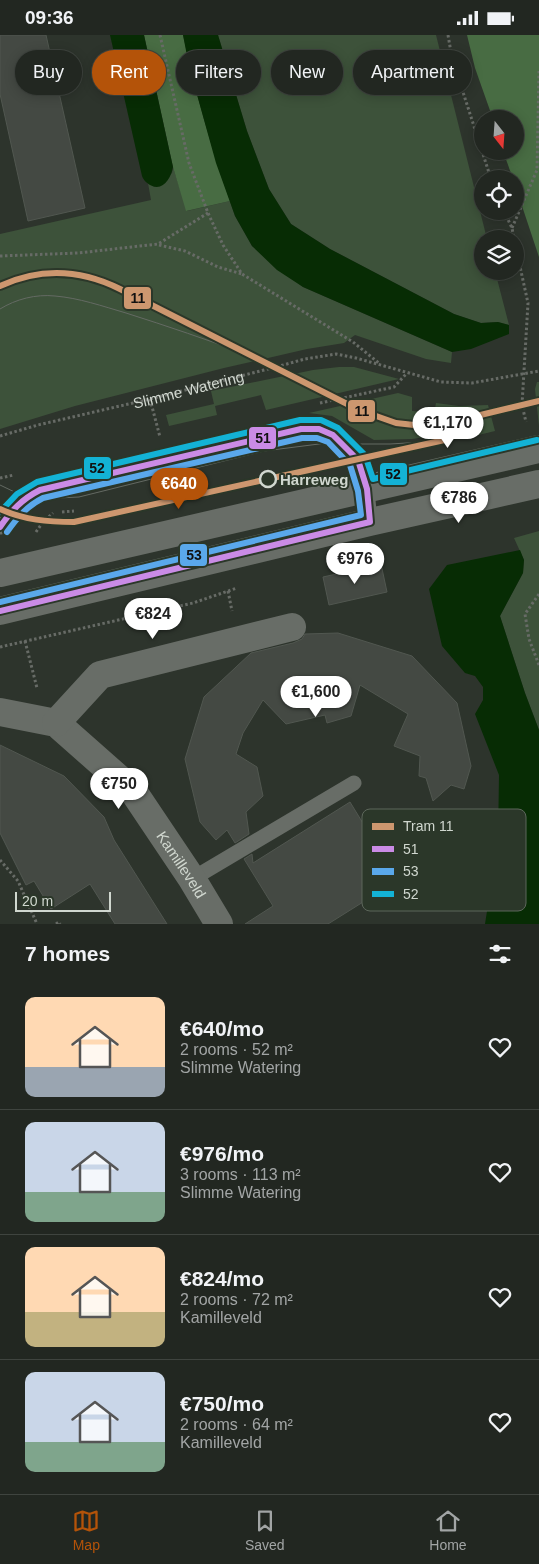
<!DOCTYPE html>
<meta charset="utf-8">
<style>
:root{--surface:#222721;--page:#2a2f2a;--text:#f1f3f6;--muted:#a2a5a5;--line:#3f443f;--accent:#b45309}
body{margin:0;font-family:Arial,sans-serif;background:var(--page);color:var(--text);height:100vh;display:flex;flex-direction:column;font-size:19px;white-space:nowrap}
*{box-sizing:border-box;margin:0}
p{font-size:16px;color:var(--muted)}
.icon{flex:none;width:28px;height:28px;fill:none;stroke:currentColor;stroke-width:2;stroke-linecap:round;stroke-linejoin:round}
.map{position:relative;height:889px;overflow:hidden}
.side{display:flex;flex-direction:column;background:var(--surface);flex:1}
.side>*{flex:none}
.hud{position:absolute;left:15px;top:15px;width:510px;height:45px;display:flex;gap:10px}
.needle{width:32px;rotate:163deg}
.tools{position:absolute;left:474px;top:75px;display:grid;gap:10px}
.tools a{display:grid;place-items:center;width:50px;height:50px;border-radius:50%;background:var(--surface);box-shadow:0 2px 12px #0003,0 0 0 1px var(--line);font-size:25px}
.scale{position:absolute;left:15px;bottom:12px;width:96px;box-sizing:border-box;padding-left:5px;border:2px solid #d0d7cf;border-top:0;font-size:14px;line-height:18px;white-space:nowrap;color:#d0d7cf;-webkit-text-stroke:4px #2b3729;paint-order:stroke}
.price{position:absolute;translate:-50% -42px;padding:0 11px;border-radius:18px;background:#fff;color:#222;font-size:16px;line-height:32px;filter:drop-shadow(0 1px 2px #0008)}
.price::after{content:'';position:absolute;left:50%;top:30px;width:15px;height:11px;margin-left:-8px;background:inherit;clip-path:polygon(0 0,100% 0,50% 100%)}
.price.current{background:var(--accent);color:#fff}
ul{padding:0;list-style:none}
li{display:flex;align-items:center;gap:15px;height:125px;padding:0 25px}
li+li{border-top:1px solid var(--line)}
li span{display:grid;place-items:center;flex:none;width:140px;height:100px;border-radius:10px;color:#555}
li>.icon{margin-inline-start:auto}
span .icon{width:60px;height:60px;fill:#fffc;stroke-width:1}
li b{font-size:21px}
h2{display:flex;justify-content:space-between;align-items:center;height:60px;padding:0 25px;font-size:21px}
.pill{padding:0 18px;border-radius:22px;background:var(--surface);box-shadow:0 2px 12px #0003,0 0 0 1px var(--line);font-size:18px;line-height:45px}
.pill.current{background:var(--accent);color:#fff}
.status{display:flex;justify-content:space-between;align-items:center;height:35px;padding:0 25px;background:var(--surface);direction:ltr}
.status svg{height:14px;fill:currentColor}
.dock{display:flex;justify-content:space-around;align-items:center;height:70px;border-top:1px solid var(--line);background:var(--surface);font-size:14px;color:var(--muted)}
.dock a{display:grid;justify-items:center;gap:2px}
.dock .current{color:var(--accent)}
.map>svg:first-child{display:block}
</style>
<div class="status"><b>09:36</b><svg viewBox="0 0 49 12"><path d="M0 12V9h3v3zM5 12V6h3v6zM10 12V3h3v9zM15 12V0h3v12zM26 1h20v11H26zM47 4h2v5h-2z"/></svg></div>
<div class="map">
<svg width="539" height="889" viewBox="0 0 539 889">
<rect width="100%" height="100%" fill="#2d342c"/>
<g fill="#3d523a">
<path d="M218,0H436L487,204H482V236H495L509,290L498,287L481,288L454,279L330,214L291,189L269,154L247,96Z"/>
<path d="M173,132L187,176L230,166L235,181L252,211L303,252L452,317L451,328L426,324L355,300L344,308L307,314L224,333L75,371L0,394V199L151,165L148,148L155,152L172,138Z"/>
<path d="M339,332H354L399,344L266,375L261,360L215,371L217,380L169,391L166,380L214,369L211,356L313,335Z"/>
<path d="M537,347H539V391L535,354Z"/>
<path d="M398,358L412,362V376L434,378L436,368L459,371L488,370L495,396L462,404L460,397L412,404L374,405L332,381L309,378Z"/>
<path d="M539,496V695L525,658L500,581L523,538L524,525L514,503Z"/>
</g>
<g fill="#486c43">
<path d="M144,0H183C195,56 211,112 230,166L186,176L173,132Z"/>
<path d="M467,0H539V222L515,150V144H513L503,116H515V84H493L475,33Z"/>
</g>
<g fill="#072c04">
<path d="M110,0H144L173,132C171,143 163,157 150,150C146,147 144,146 142,141Z"/>
<path d="M183,0H218L247,96L269,154L291,189L330,214L454,279L481,288L498,287L509,290V299L471,314L452,317L303,252L277,235L252,211L235,181L216,128L189,31Z"/>
<path d="M520,515L524,525L523,538L500,581L525,658L539,695V889H485L498,806L499,740L475,679L483,665V652L475,641L465,638L442,611L429,554L447,530Z"/>
</g>
<g fill="#444943" stroke="#515750">
<path d="M0,0H46L85,173L28,186L0,59Z"/>
<path d="M381,529L387,557L329,570L323,542Z"/>
<path d="M338,598L412,621L457,668L471,731L464,754L451,750L433,766L426,743L419,741L420,721L394,711L408,679L360,650L351,681L327,688L325,680L286,689L263,665L243,698L236,719L257,732L263,761L246,777L249,799L235,808L227,795L216,805L200,787L185,724L204,662L251,618L293,608L302,604L305,599Z"/>
<path d="M0,710L64,741L104,782L114,805L167,889H115L90,849L51,874L34,846L26,850L0,798Z"/>
<path d="M350,767L375,808L388,800L411,837L328,889H245L273,871L244,824L252,819L253,828Z"/>
</g>
<g fill="none" stroke-linecap="round" stroke-linejoin="round">
<g stroke="#676b66" stroke-width="3" stroke-dasharray="2.5 2.5" stroke-linecap="butt">
<path d="M160,0L189,128L208,178L223,210L242,239L353,307L380,329"/>
<path d="M448,0L452,23L491,144"/>
<path d="M504,176L512,193L514,204"/>
<path d="M512,193L537,135L539,36"/>
<path d="M515,209L528,268L522,370L526,387"/>
<path d="M159,210L185,216L218,232L242,239"/>
<path d="M0,221L78,218L158,209L208,178"/>
<path d="M150,364L160,402"/>
<path d="M320,368L394,352L407,338"/>
<path id="s1" d="M0,401L38,390L150,364L276,332L305,324L336,319L356,323L441,347L472,348L539,336"/>
<path d="M0,443L14,440"/>
<path d="M62,477L74,476"/>
<path d="M36,497L43,487L53,478"/>
<path d="M228,556L232,576"/>
<path d="M539,559L525,579L529,604L539,630"/>
<path d="M25,606L37,653"/>
<path d="M0,612L193,568L237,553"/>
<path d="M0,825L18,846L37,889"/>
<path d="M56,889L59,887L60,889"/>
</g>
<g stroke="#686d67" stroke-width="15">
<path d="M0,492C13,474 20,464 40,455L301,394H319L333,400L358,425L367,454L370,487"/>
<path d="M192,844L354,748"/>
</g>
<g stroke="#686d67" stroke-width="28">
<path id="s2" d="M0,677L56,688L133,756L192,844L219,889"/>
<path d="M56,688L100,640L292,592"/>
</g>
<g stroke="#686d67" stroke-width="28">
<path d="M0,538L539,414"/>
<path d="M0,576L370,487L539,449"/>
</g>
<g stroke="#646a63" stroke-width="1">
<path d="M0,274C16,264 36,259 55,261C79,263 102,271 126,278C167,291 208,305 249,320"/>
<path d="M0,450L25,462L37,464L79,462L264,416L319,409H390L440,406"/>
</g>
<defs>
<path id="bus-1" d="M0,492C11,476 22,464 40,455L301,394H319L333,400L358,425L367,454L370,487L0,576"/>
<path id="bus-2" d="M0,567L361,480L358,456L350,430L328,407L317,403H302L43,463C27,471 17,483 7,497"/>
<path id="bus-3" d="M0,477L17,459L37,447L300,385H321L338,393L365,420L373,444L537,405"/>
</defs>
<use href="#bus-1" stroke="#2b3729" stroke-width="10"/>
<use href="#bus-2" stroke="#2b3729" stroke-width="10"/>
<use href="#bus-3" stroke="#2b3729" stroke-width="10"/>
<use href="#bus-1" stroke="#ca8be6" stroke-width="6"/>
<use href="#bus-2" stroke="#5aa8eb" stroke-width="6"/>
<use href="#bus-3" stroke="#13b2d5" stroke-width="6"/>
<defs>
<g id="tram-1">
<path d="M0,251C41,232 80,234 120,254L359,375L396,388L414,390L468,383L539,366"/>
<path d="M0,474C24,485 48,487 74,487L449,404"/>
</g>
</defs>
<use href="#tram-1" stroke="#2b3729" stroke-width="10"/>
<use href="#tram-1" stroke="#cd976f" stroke-width="6"/>
</g>
<circle fill="#2b3729" stroke="#d0d7cf" stroke-width="2.5" cx="268" cy="444" r="8"/>
<g text-anchor="middle" dominant-baseline="central" stroke-width="4" stroke-linejoin="round" paint-order="stroke">
<g font-size="15" fill="#d0d7cf" stroke="#2b3729">
<text stroke="none"><textPath href="#s1" startOffset="194">Slimme Watering</textPath></text>
<text stroke="none"><textPath href="#s2" startOffset="248">Kamilleveld</textPath></text>
</g>
<g font-size="15" font-weight="bold" fill="#d0d7cf" stroke="#2b3729" text-anchor="start">
<text x="280" y="444">Harreweg</text>
</g>
</g>
<rect x="362" y="774" width="164" height="102" rx="8" fill="#2b3729" stroke="#5d675b" stroke-width="1"/>
<rect x="372" y="788" width="22" height="7" fill="#cd976f"/>
<rect x="372" y="811" width="22" height="6" fill="#ca8be6"/>
<rect x="372" y="833" width="22" height="7" fill="#5aa8eb"/>
<rect x="372" y="856" width="22" height="6" fill="#13b2d5"/>
<g font-size="14" fill="#d0d7cf">
<text x="403" y="796">Tram 11</text>
<text x="403" y="819">51</text>
<text x="403" y="841">53</text>
<text x="403" y="864">52</text>
</g>
<g stroke="#2b3729" stroke-width="2">
<rect x="123" y="251" width="29" height="24" rx="5" fill="#cd976f"/>
<rect x="347" y="364" width="29" height="24" rx="5" fill="#cd976f"/>
<rect x="248" y="391" width="29" height="24" rx="5" fill="#ca8be6"/>
<rect x="83" y="421" width="29" height="24" rx="5" fill="#13b2d5"/>
<rect x="379" y="427" width="29" height="24" rx="5" fill="#13b2d5"/>
<rect x="179" y="508" width="29" height="24" rx="5" fill="#5aa8eb"/>
</g>
<g font-size="14" text-anchor="middle" font-weight="bold" fill="#111">
<text x="138" y="268">11</text>
<text x="362" y="381">11</text>
<text x="263" y="408">51</text>
<text x="97" y="438">52</text>
<text x="393" y="444">52</text>
<text x="194" y="525">53</text>
</g>
</svg>
<div class="tools">
<a><svg class="needle" viewBox="-14 -14 28 28"><path d="M0-13l5 13h-10z" fill="#e53935"/><path d="M0 13l5-13h-10z" fill="#a2a5a5"/></svg></a>
<a><svg class="icon" aria-label="locate" viewBox="0 0 24 24"><circle cx="12" cy="12" r="6"/><path d="M12 2v4M12 18v4M2 12h4M18 12h4"/></svg></a>
<a><svg class="icon" aria-label="layers" viewBox="0 0 24 24"><path d="M12 4l9 5-9 5-9-5zM3 14l9 5 9-5"/></svg></a>
</div>
<div class="scale">20 m</div>
<b class="price" style="left:448px;top:414px">€1,170</b>
<b class="price current" style="left:179px;top:475px">€640</b>
<b class="price" style="left:459px;top:489px">€786</b>
<b class="price" style="left:355px;top:550px">€976</b>
<b class="price" style="left:153px;top:605px">€824</b>
<b class="price" style="left:316px;top:683px">€1,600</b>
<b class="price" style="left:119px;top:775px">€750</b>
<div class="hud">
<a class="pill">Buy</a>
<a class="pill current">Rent</a>
<a class="pill">Filters</a>
<a class="pill">New</a>
<a class="pill">Apartment</a>
</div>
</div>
<section class="side">
<h2>7 homes<svg class="icon" aria-label="filters" viewBox="0 0 24 24"><path d="M4 7h16M4 17h16"/><circle cx="9" cy="7" r="2"/><circle cx="15" cy="17" r="2"/></svg></h2>
<ul>
<li><span style="background:linear-gradient(#ffd9b3 70%,#9aa5b1 0)"><svg class="icon" aria-label="home" viewBox="0 0 24 24"><path d="M3 11l9-7 9 7M6 9v11h12V9"/></svg></span><div><b>€640/mo</b><p>2 rooms · 52 m²</p><p>Slimme Watering</p></div><svg class="icon" aria-label="heart" viewBox="0 0 24 24"><path d="M12 20l-8-8c-3-5 5-10 8-4 3-6 11-1 8 4z"/></svg></li>
<li><span style="background:linear-gradient(#c9d6e8 70%,#7fa58c 0)"><svg class="icon" aria-label="home" viewBox="0 0 24 24"><path d="M3 11l9-7 9 7M6 9v11h12V9"/></svg></span><div><b>€976/mo</b><p>3 rooms · 113 m²</p><p>Slimme Watering</p></div><svg class="icon" aria-label="heart" viewBox="0 0 24 24"><path d="M12 20l-8-8c-3-5 5-10 8-4 3-6 11-1 8 4z"/></svg></li>
<li><span style="background:linear-gradient(#ffd9b3 65%,#c2b280 0)"><svg class="icon" aria-label="home" viewBox="0 0 24 24"><path d="M3 11l9-7 9 7M6 9v11h12V9"/></svg></span><div><b>€824/mo</b><p>2 rooms · 72 m²</p><p>Kamilleveld</p></div><svg class="icon" aria-label="heart" viewBox="0 0 24 24"><path d="M12 20l-8-8c-3-5 5-10 8-4 3-6 11-1 8 4z"/></svg></li>
<li><span style="background:linear-gradient(#c9d6e8 70%,#7fa58c 0)"><svg class="icon" aria-label="home" viewBox="0 0 24 24"><path d="M3 11l9-7 9 7M6 9v11h12V9"/></svg></span><div><b>€750/mo</b><p>2 rooms · 64 m²</p><p>Kamilleveld</p></div><svg class="icon" aria-label="heart" viewBox="0 0 24 24"><path d="M12 20l-8-8c-3-5 5-10 8-4 3-6 11-1 8 4z"/></svg></li>
</ul>
</section>
<nav class="dock">
<a class="current"><svg class="icon" aria-label="map" viewBox="0 0 24 24"><path d="M3 6l6-2 6 2 6-2v14l-6 2-6-2-6 2zM9 4v14M15 6v14"/></svg>Map</a>
<a><svg class="icon" aria-label="saved" viewBox="0 0 24 24"><path d="M7 4h10v16l-5-4-5 4z"/></svg>Saved</a>
<a><svg class="icon" aria-label="home" viewBox="0 0 24 24"><path d="M3 11l9-7 9 7M6 9v11h12V9"/></svg>Home</a>
</nav>
